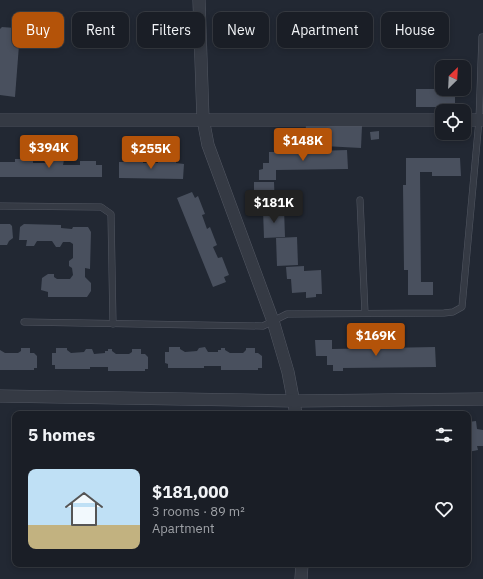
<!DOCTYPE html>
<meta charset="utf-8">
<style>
:root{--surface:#1a1e26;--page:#23272e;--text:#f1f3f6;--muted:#9fa2a7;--line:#383c43;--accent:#b45309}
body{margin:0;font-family:"IBM Plex Sans",sans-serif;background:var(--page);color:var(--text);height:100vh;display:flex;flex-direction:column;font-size:15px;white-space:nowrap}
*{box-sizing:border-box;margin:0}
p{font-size:13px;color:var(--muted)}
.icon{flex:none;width:22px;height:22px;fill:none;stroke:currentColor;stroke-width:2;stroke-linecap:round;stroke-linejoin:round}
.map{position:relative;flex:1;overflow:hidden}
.drawer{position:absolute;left:12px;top:411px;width:459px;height:156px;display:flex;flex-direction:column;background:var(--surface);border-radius:8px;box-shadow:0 2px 6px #0003,0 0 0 1px var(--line)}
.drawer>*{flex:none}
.guide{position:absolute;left:12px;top:12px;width:459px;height:36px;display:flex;gap:8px}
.needle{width:26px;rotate:24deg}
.buttons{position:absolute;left:435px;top:60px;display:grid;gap:8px}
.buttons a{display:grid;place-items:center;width:36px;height:36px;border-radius:8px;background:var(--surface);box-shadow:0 2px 6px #0003,0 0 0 1px var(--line);font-size:20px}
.price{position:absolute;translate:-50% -34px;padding:0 9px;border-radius:4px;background:var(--accent);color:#fff;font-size:13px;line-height:26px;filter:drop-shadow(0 1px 2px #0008)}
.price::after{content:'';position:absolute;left:50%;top:24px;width:12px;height:9px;margin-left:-6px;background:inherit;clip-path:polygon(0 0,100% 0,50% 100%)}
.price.active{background:#222;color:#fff}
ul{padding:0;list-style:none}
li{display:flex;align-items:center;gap:12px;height:100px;padding:0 16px}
li span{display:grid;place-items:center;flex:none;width:112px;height:80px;border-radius:8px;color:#555}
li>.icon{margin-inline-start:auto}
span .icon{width:48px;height:48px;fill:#fffc;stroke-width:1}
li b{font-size:17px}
h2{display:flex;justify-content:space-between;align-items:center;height:48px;padding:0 16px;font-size:17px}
.tag{padding:0 14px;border-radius:8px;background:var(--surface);box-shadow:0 2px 6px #0003,0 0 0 1px var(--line);font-size:14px;line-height:36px}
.tag.active{background:var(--accent);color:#fff}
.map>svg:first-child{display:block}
</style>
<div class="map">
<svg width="483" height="579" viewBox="0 0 483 579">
<rect width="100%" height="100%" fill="#222833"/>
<g fill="#49505e">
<path d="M2,27L15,28L20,32L15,97L0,95V29Z"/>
<rect x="416" y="89" width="39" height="18"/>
<path d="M306,123L362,126L361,148L305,145Z"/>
<path d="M379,131V139L371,140L370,132Z"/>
<path d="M276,149H286V152L347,150L348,169L276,170V180H259V170L263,169V163H269V152H276Z"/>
<path d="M406,158H460L461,176H432V172H420L421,282H433V295H408V270H404L403,185H406Z"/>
<path d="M15,159H33V163H47V160H64L63,165H80V161H96V165H102V177H0V162H15Z"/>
<path d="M124,159H143V163H158V159L176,160V163L184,164L183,179L119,178V162H124Z"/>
<path d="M254,182H274L275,209H254Z"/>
<path d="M192,192L195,198L198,196L205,214L202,215L207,229L210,227L217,245L213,247L218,258L222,257L229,275L224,277L226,282L213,287L177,198Z"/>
<path d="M284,209L285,237L264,238L263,210Z"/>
<path d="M0,224H10L12,226L13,238L9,241L7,245H0Z"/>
<path d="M24,224L61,225V228L72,229L73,227H88L91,232L90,269L85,268V277L91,283V291L87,297H48V292L41,290L42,278L48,274H54V277L57,279H70L73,275L72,268L69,266V261L73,258V244L70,242H63L60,247H56L52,241H37L34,246H26L27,240H19L20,227Z"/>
<path d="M297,237L298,265L277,266L276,238Z"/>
<path d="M304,266V271L321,270L322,294H316V297L306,298V292L292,293L291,279H287L286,267Z"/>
<path d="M315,340H332V349L435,347L436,367L343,368V371H333V365H327V356H316Z"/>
<path d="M169,347H180V349L185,352L197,351L199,348L205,347L208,352H218V350H221V348H225V350L230,353H243L246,350V348H255V353H258L262,356V368H258V370H221V366H204V368H168V364L165,363V352H169Z"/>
<path d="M21,348H30V353H34L37,356V368H34V370H0V350L5,353H18L21,351Z"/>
<path d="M56,348H67V350L71,353L84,352L86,349H92L94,354L105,353V351H108V349H112V351L116,354H129L132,352V349H141V354H145L148,357V369H145V371H108V367H90V369H55V365H52V353H56Z"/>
<path d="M476,421L477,429L483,430V446H477L478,450L468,452V422Z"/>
</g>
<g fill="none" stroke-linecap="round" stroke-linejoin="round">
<defs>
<g id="lane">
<path d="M360,200L365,313"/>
<path d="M0,206L101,207L111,214L113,324"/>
<path d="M24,322L263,326L287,314L444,313L453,312L462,307L479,120L482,37"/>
</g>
<g id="street">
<path d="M199,0L203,119L208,145L273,321L288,372L296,414"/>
<path d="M0,120H442"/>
<path d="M464,120H483"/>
<path d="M0,396L294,401L483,399"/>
<path d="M301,579L302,564"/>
</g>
</defs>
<use href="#lane" stroke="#525762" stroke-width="7"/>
<use href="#street" stroke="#525762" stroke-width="13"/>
<use href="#lane" stroke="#353a44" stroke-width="6"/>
<use href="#street" stroke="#353a44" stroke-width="12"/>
</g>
</svg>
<div class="buttons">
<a><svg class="needle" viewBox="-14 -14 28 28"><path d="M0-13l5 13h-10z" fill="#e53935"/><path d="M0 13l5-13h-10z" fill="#9fa2a7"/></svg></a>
<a><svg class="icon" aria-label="locate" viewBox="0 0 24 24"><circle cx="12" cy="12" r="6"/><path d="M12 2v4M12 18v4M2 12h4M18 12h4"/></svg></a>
</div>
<b class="price" style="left:303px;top:162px">$148K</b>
<b class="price" style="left:49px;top:169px">$394K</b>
<b class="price" style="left:151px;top:170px">$255K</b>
<b class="price active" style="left:274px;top:224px">$181K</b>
<b class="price" style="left:376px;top:357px">$169K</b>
<div class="guide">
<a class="tag active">Buy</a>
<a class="tag">Rent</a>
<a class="tag">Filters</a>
<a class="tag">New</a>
<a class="tag">Apartment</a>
<a class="tag">House</a>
</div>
<section class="drawer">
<h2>5 homes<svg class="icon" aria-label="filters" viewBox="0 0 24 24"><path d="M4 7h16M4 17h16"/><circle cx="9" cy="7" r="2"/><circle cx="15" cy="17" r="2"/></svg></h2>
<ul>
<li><span style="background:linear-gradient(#bfe0f5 70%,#c2b280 0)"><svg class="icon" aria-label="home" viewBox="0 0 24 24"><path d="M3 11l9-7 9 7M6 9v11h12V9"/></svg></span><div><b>$181,000</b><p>3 rooms · 89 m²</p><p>Apartment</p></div><svg class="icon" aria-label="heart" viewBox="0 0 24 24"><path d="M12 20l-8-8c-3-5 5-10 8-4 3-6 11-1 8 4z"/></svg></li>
</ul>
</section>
</div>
